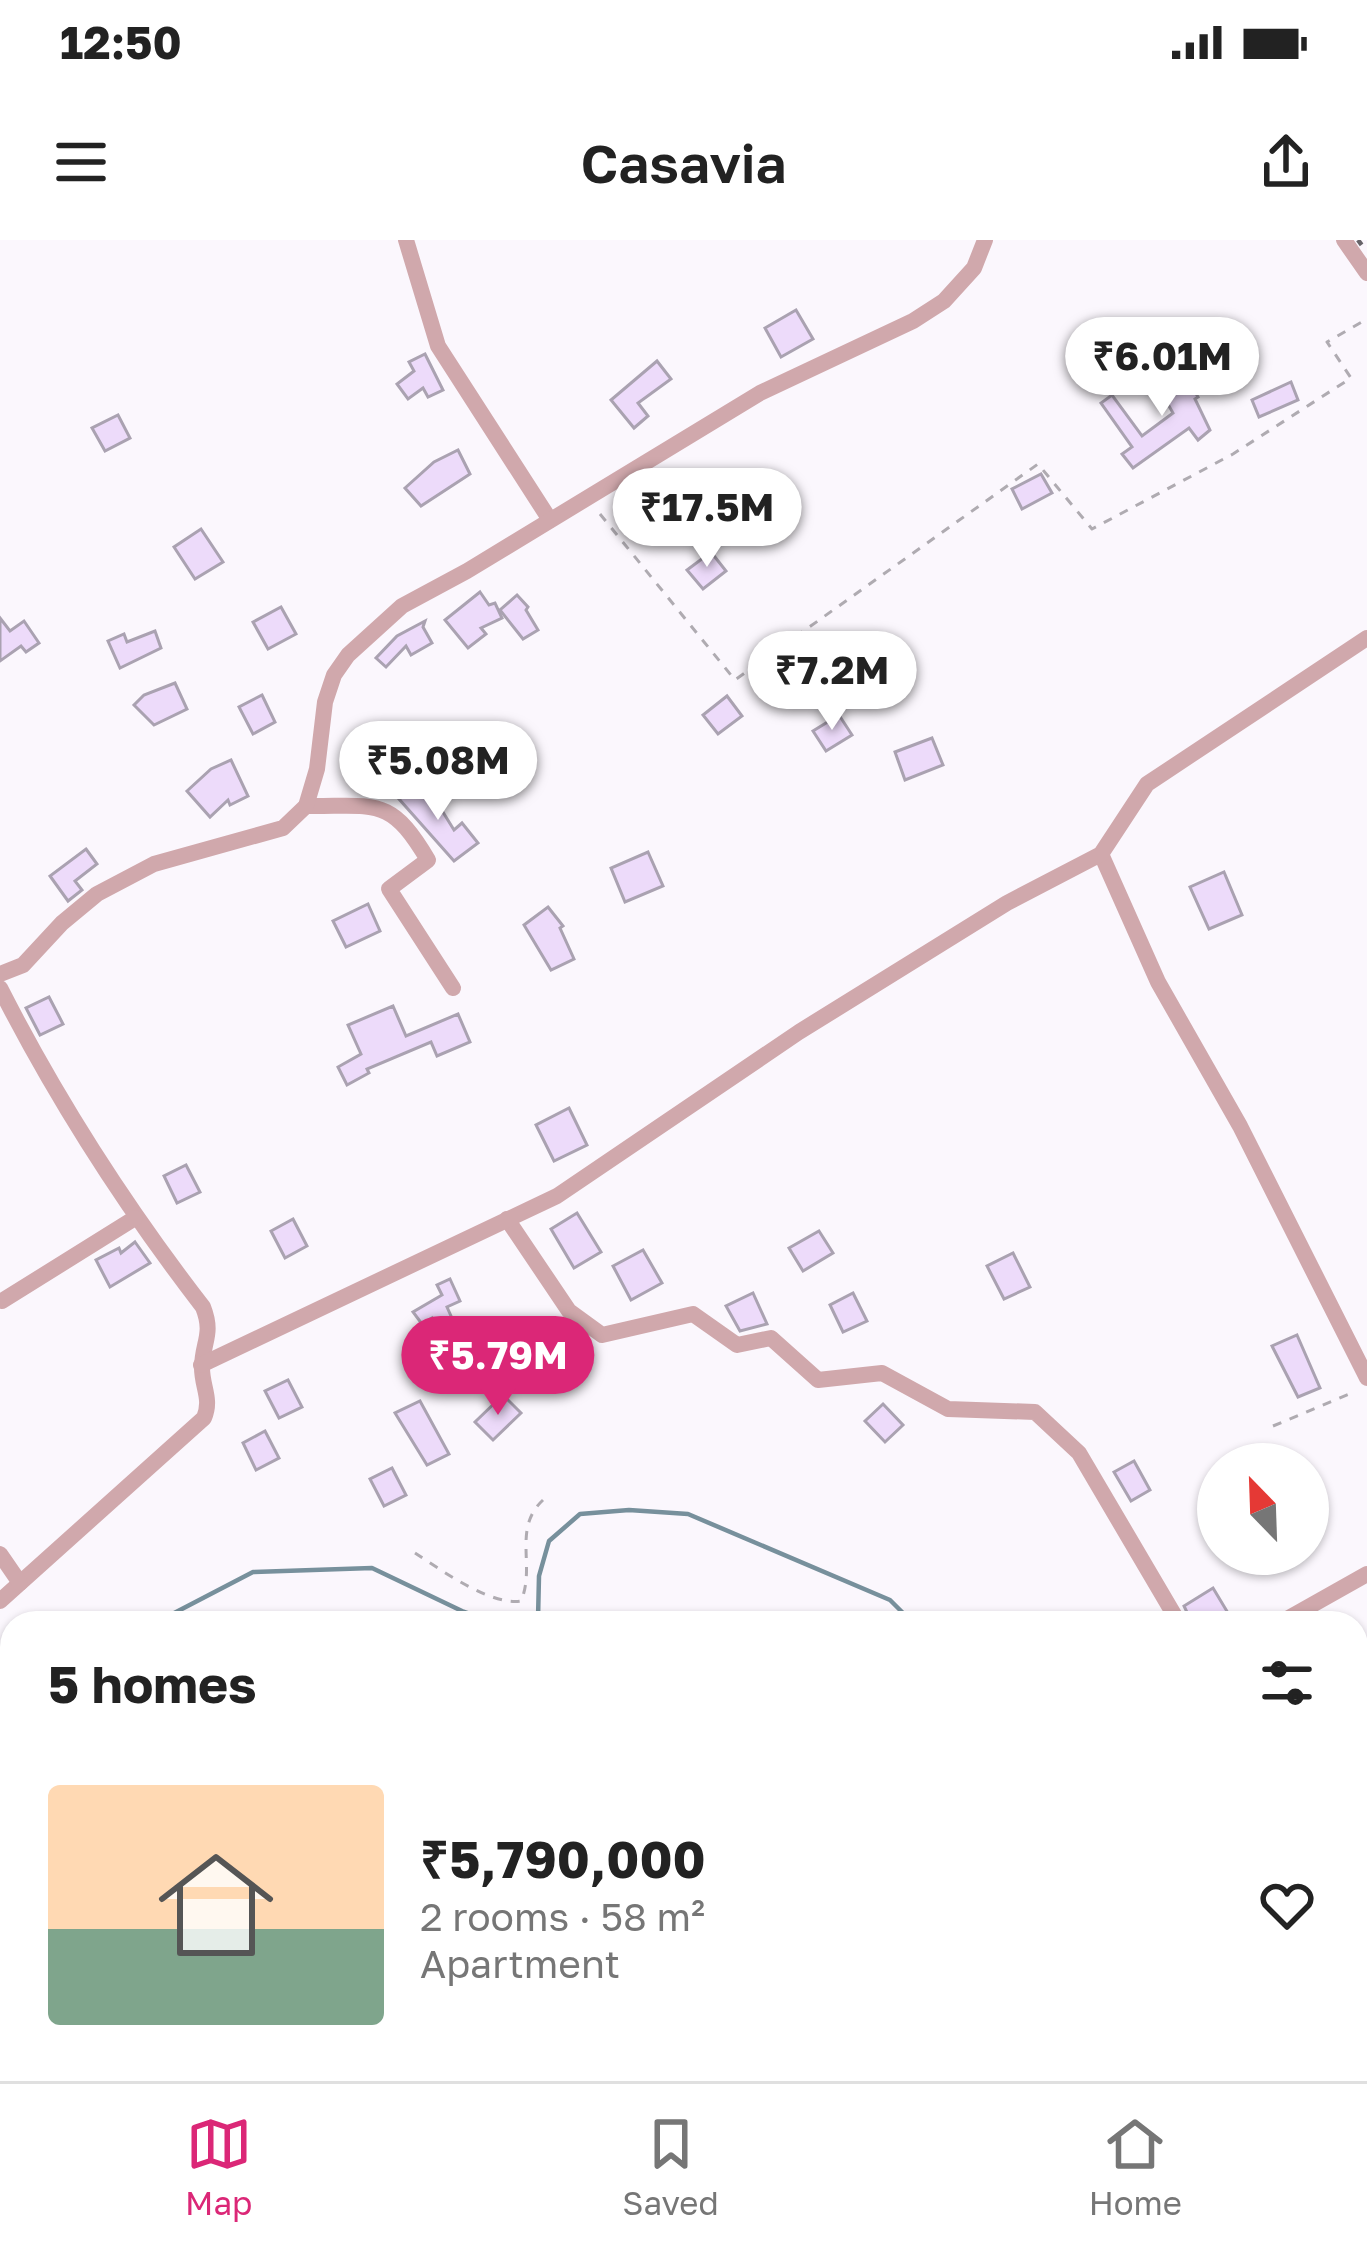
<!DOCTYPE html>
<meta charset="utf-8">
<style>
:root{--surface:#fff;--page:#f2f2f2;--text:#222;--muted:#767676;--line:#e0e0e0;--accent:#db2777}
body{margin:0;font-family:"Golos Text",sans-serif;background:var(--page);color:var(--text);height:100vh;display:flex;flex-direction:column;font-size:45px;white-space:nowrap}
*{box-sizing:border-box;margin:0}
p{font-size:39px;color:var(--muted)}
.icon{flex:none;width:66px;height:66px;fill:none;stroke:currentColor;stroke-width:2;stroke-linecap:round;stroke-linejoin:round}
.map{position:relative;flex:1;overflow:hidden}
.drawer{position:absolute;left:0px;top:1371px;width:1368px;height:471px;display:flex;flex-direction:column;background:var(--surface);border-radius:36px 36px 0 0;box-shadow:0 3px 9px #0004}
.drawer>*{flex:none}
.needle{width:78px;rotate:337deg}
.controls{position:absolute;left:1197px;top:1203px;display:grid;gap:24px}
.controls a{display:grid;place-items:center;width:132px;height:132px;border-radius:50%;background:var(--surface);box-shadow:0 3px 9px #0004;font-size:60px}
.price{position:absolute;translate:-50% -102px;padding:0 27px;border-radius:42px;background:#fff;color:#222;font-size:39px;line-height:78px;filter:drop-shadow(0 3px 6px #0008)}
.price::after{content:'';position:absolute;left:50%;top:72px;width:36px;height:27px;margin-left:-18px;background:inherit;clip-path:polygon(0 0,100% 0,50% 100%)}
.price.on{background:var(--accent);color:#fff}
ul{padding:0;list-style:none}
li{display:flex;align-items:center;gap:36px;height:300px;padding:0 48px}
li+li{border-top:3px solid var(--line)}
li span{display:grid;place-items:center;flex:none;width:336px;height:240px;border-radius:12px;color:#555}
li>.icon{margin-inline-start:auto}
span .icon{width:144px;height:144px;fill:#fffc;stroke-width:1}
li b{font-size:51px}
h2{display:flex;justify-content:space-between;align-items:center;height:144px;padding:0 48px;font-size:51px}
.status{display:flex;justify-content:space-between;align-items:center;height:84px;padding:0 60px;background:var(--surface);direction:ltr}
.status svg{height:33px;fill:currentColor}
header{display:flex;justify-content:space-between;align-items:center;height:156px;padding:0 48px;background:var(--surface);font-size:54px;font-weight:600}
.menu{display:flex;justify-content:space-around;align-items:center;height:168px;border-top:3px solid var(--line);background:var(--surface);font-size:33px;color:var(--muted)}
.menu a{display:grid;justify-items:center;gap:6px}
.menu .on{color:var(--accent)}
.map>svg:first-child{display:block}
</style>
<div class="status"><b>12:50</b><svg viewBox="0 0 49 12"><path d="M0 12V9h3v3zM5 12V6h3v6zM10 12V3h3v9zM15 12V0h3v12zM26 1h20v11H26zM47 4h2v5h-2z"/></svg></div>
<header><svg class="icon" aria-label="menu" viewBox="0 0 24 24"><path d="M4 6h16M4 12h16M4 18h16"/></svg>Casavia<svg class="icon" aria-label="share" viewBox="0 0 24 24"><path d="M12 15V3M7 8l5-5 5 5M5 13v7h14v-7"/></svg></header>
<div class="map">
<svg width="1367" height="1841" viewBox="0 0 1367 1841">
<rect width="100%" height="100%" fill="#fbf7fd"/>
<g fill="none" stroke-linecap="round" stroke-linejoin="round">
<g stroke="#77909c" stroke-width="4.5">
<path d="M155,1383L253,1332L372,1328L462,1371L496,1383"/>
<path d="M530,1383L538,1379L539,1336L549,1301L580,1274L629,1270L688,1274L890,1360L913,1383"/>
</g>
</g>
<g fill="#eddbfa" stroke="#aaa2b1" stroke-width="3">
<path d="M796,70L813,99L781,117L765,88Z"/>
<path d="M425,114L443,150L428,157L423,148L408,159L397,144L414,131L409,122Z"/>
<path d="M657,121L671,139L638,163L648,176L634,188L611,160Z"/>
<path d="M1181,128L1198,157L1195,159L1210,190L1198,200L1189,188L1133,228L1122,214L1132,207L1101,163L1112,155L1142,196L1173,173L1156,143Z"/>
<path d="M1291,142L1298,160L1259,177L1252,160Z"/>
<path d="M118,175L130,198L105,211L92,188Z"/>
<path d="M458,210L470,234L421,266L405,248L434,222Z"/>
<path d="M1041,234L1052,253L1022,269L1012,249Z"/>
<path d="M201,289L223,322L195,339L174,307Z"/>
<path d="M711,312L726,331L703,349L687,330Z"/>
<path d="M480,352L489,365L495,363L502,378L481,388L486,394L468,408L445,380Z"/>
<path d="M517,355L528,367L526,370L538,390L523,399L500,370Z"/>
<path d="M281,367L296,394L268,409L253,382Z"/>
<path d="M0,378L10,391L24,381L39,403L26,412L21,406L0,421Z"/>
<path d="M425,381L423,387L432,403L411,415L406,406L386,427L376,418L397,396Z"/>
<path d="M155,391L161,408L120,428L108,401L124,394L127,402Z"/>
<path d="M175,443L187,469L154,485L134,465L144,455Z"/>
<path d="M262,455L275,482L253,494L239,467Z"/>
<path d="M727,456L742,476L718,494L703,475Z"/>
<path d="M839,475L852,495L826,511L813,491Z"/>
<path d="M932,498L943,525L905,540L895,512Z"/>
<path d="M231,520L248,556L230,565L228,560L210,577L187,551L211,529Z"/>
<path d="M425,543L454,590L462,583L478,603L454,621L399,559Z"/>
<path d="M86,609L97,624L75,641L82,650L68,661L50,636Z"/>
<path d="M648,612L663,646L625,662L611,628Z"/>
<path d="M1224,632L1242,675L1209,689L1190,647Z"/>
<path d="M368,664L380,691L346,707L333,681Z"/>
<path d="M548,667L563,686L560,688L574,719L551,730L524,685Z"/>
<path d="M49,757L63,784L40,795L26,768Z"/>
<path d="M393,766L406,796L458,774L470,802L437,816L431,802L367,829L369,833L347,845L338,827L361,814L348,785Z"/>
<path d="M569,868L587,905L554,921L536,885Z"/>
<path d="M186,925L200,952L177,963L164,936Z"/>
<path d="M577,973L601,1012L574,1028L551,989Z"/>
<path d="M293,979L307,1006L285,1018L271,991Z"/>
<path d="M819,991L833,1013L803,1031L789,1008Z"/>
<path d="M135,1002L150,1023L110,1047L96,1020L119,1008L121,1013Z"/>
<path d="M643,1010L662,1043L631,1060L613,1026Z"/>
<path d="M1013,1013L1030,1047L1004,1059L987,1026Z"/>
<path d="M450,1039L460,1061L447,1067L464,1105L481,1095L498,1124L460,1146L443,1117L449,1114L432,1078L422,1084L413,1072L442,1055L437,1045Z"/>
<path d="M753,1053L767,1084L740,1091L726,1066Z"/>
<path d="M853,1053L867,1081L843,1092L830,1065Z"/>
<path d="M1297,1095L1320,1148L1298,1157L1272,1106Z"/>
<path d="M288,1140L302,1167L279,1178L265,1151Z"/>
<path d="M503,1155L521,1173L493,1200L475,1182Z"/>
<path d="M420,1161L449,1214L427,1225L395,1173Z"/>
<path d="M883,1164L903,1185L885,1202L865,1181Z"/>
<path d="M265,1191L279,1218L256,1230L243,1203Z"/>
<path d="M1134,1221L1150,1250L1131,1261L1114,1232Z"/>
<path d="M392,1228L406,1255L384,1266L370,1239Z"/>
<path d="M1213,1348L1234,1383H1192L1184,1366Z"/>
</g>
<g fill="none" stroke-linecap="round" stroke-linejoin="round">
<g stroke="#afabb1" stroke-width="3" stroke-dasharray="9 9" stroke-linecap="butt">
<path d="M600,274L735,440L1038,224L1092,289L1233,214L1351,138L1327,102L1367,79"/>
<path d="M1273,1186L1354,1152"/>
<path d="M415,1313C441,1330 491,1366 521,1361C536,1326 512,1289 543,1260"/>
</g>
<g stroke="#d0a8ac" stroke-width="16">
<path d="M406,0L438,106L550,280"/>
<path d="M1344,0L1367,33"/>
<path d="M306,566C375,567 390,555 428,620L389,649L453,748"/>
<path d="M1101,614L1158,742L1240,886L1367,1138"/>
<path d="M0,734L23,725L62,683L97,654L154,624L283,588L306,566L317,529L325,462L334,435L348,415L402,366L467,331L760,153L913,81L944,61L974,28L985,0"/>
<path d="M0,748C58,862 125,966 203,1067C214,1095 202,1102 202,1128C202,1147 212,1159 204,1178L0,1361"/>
<path d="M507,979L569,1071L602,1095L693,1074L737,1105L771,1098L818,1140L882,1133L948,1169L1035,1172L1079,1213L1179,1383"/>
<path d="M2,1061L135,978"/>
<path d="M201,1125L557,956L799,792L1007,663L1101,614L1147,544L1367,398"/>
<path d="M0,1314L20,1343"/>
<path d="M1280,1383L1367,1334"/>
<path d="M1356,1623L1367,1637"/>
<path d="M849,1830L851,1841"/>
<path d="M213,1841L222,1830"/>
<path d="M807,1841L820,1830"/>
</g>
<path stroke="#676369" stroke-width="4.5" stroke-dasharray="6 12" stroke-linecap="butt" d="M1358,0L1367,12"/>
</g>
</svg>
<div class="controls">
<a><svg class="needle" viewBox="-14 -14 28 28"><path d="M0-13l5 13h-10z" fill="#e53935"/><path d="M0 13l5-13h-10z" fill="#767676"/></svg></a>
</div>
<b class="price" style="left:1162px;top:179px">₹6.01M</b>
<b class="price" style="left:707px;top:330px">₹17.5M</b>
<b class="price" style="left:832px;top:493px">₹7.2M</b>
<b class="price" style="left:438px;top:583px">₹5.08M</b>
<b class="price on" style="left:498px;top:1178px">₹5.79M</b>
<section class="drawer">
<h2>5 homes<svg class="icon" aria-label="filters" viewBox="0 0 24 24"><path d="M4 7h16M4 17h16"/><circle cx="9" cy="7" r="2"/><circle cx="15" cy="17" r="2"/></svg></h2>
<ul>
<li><span style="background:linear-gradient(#ffd9b3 60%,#7fa58c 0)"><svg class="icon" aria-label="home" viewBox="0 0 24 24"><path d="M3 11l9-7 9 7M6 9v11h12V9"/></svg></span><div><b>₹5,790,000</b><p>2 rooms · 58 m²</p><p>Apartment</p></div><svg class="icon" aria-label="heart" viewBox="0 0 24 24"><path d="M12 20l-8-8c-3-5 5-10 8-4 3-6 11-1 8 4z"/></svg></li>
</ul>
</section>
</div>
<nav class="menu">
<a class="on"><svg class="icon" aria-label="map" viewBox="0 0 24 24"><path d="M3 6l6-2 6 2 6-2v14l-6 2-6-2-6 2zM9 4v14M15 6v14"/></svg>Map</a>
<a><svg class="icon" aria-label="saved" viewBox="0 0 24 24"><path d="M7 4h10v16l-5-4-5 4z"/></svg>Saved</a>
<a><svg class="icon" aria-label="home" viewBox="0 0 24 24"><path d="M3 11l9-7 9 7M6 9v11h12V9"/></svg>Home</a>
</nav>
